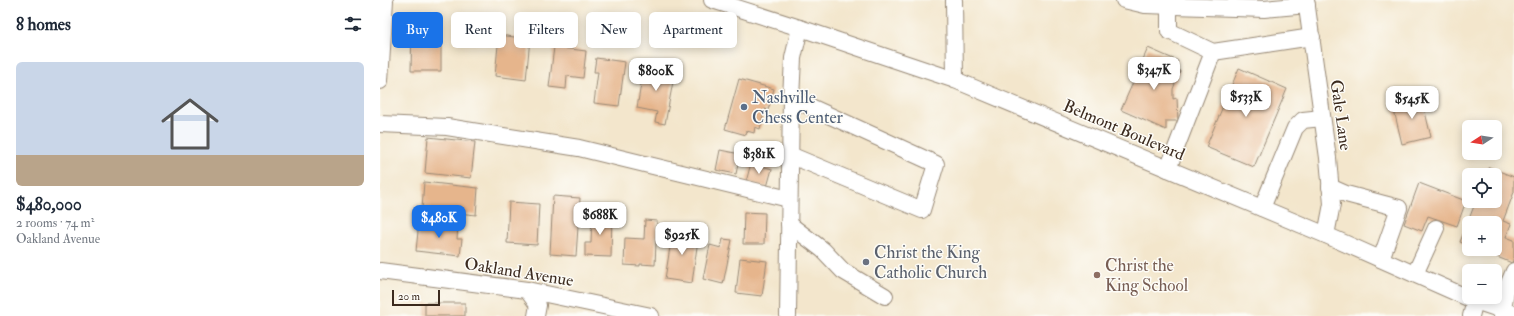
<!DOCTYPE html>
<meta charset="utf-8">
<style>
:root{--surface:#fff;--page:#f6f6f7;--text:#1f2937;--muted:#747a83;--accent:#1a73e8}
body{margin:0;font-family:"IM FELL Double Pica",serif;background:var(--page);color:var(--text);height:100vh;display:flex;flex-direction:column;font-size:15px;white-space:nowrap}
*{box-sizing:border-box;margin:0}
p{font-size:13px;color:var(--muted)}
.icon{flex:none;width:22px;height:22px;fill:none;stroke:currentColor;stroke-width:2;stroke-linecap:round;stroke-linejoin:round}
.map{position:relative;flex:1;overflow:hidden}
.panel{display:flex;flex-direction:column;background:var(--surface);width:380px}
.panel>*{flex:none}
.hud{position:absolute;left:12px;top:12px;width:380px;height:36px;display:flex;gap:8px}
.needle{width:26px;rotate:258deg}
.fabs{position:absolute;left:1082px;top:120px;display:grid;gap:8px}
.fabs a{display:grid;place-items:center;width:40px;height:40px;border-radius:6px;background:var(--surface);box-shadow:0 2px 10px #0003;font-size:20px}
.scale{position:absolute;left:12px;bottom:10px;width:48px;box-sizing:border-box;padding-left:4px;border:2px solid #3b2a1e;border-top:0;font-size:11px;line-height:14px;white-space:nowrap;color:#3b2a1e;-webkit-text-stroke:3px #fdfcf7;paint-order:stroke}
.price{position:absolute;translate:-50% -34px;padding:0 9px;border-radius:8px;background:#fff;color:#222;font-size:13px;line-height:26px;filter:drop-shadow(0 1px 2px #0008)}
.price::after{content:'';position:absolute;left:50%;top:24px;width:12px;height:9px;margin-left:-6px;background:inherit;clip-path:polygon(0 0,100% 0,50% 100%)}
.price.selected{background:var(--accent);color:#fff}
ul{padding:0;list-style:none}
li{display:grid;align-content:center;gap:8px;height:212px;padding:0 16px}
li span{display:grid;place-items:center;height:124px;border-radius:6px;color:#555}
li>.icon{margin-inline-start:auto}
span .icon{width:72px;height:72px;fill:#fffc;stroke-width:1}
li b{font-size:17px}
h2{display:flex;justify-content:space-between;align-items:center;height:48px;padding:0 16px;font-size:17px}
.pill{padding:0 14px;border-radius:6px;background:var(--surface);box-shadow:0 2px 10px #0003;font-size:14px;line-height:36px}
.pill.selected{background:var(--accent);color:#fff}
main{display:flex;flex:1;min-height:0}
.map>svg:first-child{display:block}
</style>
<main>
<section class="panel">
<h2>8 homes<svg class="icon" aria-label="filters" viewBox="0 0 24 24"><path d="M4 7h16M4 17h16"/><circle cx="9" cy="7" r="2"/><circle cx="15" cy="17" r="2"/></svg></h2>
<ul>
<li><span style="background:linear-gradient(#c9d6e8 75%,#b9a48a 0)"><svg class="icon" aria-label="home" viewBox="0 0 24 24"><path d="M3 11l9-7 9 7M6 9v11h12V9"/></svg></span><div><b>$480,000</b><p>2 rooms · 74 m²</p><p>Oakland Avenue</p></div></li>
</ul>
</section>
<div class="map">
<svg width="1134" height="316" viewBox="0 0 1134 316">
<rect width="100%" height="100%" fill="#fdfcf7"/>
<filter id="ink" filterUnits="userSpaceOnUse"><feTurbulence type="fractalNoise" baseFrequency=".025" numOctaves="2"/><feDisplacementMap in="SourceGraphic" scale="8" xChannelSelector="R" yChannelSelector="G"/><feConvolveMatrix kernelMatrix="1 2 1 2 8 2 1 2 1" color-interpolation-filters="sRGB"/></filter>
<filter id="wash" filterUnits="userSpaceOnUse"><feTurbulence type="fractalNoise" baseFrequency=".012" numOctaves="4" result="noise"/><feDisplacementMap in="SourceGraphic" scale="16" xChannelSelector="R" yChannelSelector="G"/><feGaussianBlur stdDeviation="0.9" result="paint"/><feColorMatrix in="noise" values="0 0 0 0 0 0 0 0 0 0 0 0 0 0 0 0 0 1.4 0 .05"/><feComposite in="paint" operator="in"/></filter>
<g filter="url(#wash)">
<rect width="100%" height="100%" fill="#f3e6cc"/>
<g id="blocks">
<g fill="#e6b58c">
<path d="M32,24H61V71H31Z"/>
<path d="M119,35L150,39L146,80L115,76Z"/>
<path d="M174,47L206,51L203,78L187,76L186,89L169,87Z"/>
<path d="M768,48L798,61L794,69L800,71L793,89V99L797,98L798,121H786V130L741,110Z"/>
<path d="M216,58L245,62L239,106L214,103L218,72H214Z"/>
<path d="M264,66L295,71L285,124L275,122L277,112L257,108Z"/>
<path d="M859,68L907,89L874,167L826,147Z"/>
<path d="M359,79L394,89L388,110L385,109L380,129L375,127L374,133L367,131L366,135L345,129Z"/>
<path d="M1041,95L1051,137L1022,144L1012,102Z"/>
<path d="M48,137L95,142L91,178L45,173Z"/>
<path d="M340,150L360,154L356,174L336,170Z"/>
<path d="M371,163L392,169L387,187L366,182Z"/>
<path d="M1109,167L1134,177V192L1123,221L1131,224L1126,237L1134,240V257L1132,263L1097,249H1115V223H1089V246L1080,242L1096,201H1115V175H1106Z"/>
<path d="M44,182L98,188L96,215L42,209Z"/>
<path d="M1039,183L1086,201L1077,226L1048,216L1042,231L1024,224Z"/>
<path d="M173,196L200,198L196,256L170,254Z"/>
<path d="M129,202L159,204L157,245L127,243Z"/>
<path d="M364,212L385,213L384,244H363Z"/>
<path d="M212,213L232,214L231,257L205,256V243H211Z"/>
<path d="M265,220L277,221L275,265L260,264V266L244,265L245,238L264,239Z"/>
<path d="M39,222L78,226L77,239H82L80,256L36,251Z"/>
<path d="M293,228L319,232L312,283L285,279Z"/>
<path d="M343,239L352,240L343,284L323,279L330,245L341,248Z"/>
<path d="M360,258L387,261L382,296L356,293Z"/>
<rect x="45" y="303" width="40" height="13"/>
</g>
</g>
</g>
<g filter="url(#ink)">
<use href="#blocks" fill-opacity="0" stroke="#978875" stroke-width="1"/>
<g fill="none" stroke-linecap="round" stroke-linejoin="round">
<defs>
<g id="minor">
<path d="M332,0L420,28L575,80L946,235L1095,301L1134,314"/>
<path d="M574,0L575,80"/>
<path d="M744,0L765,5L884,9L927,5"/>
<path d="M926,0L948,158L952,204L946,235"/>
<path d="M789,6V31L833,52L932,37"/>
<path d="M0,81L5,0"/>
<path d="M0,124L67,127L199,148L409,199"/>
<path d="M410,155L542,210L556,164L411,98"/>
<path d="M788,169L833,52"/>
<path d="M950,187L966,194L1019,208L1001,259"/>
<path d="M882,208L915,128L923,120L942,118"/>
<path d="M409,224L443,250L463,271L505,296"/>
<path d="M0,271L147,290L271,316"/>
<path d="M1035,274L1056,228"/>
<path d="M147,290L158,305L156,316"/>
<path d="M408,316L411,98L413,58L420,28"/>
<path d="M1091,316L1095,301"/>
<path d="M1122,316L1126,290L1134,271"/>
</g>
</defs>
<use href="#minor" stroke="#978875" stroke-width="18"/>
<use href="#minor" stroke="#fff" stroke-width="16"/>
</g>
</g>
<circle fill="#5c6f8a" stroke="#fdfcf7" stroke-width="1.5" cx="364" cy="107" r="4"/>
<circle fill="#6b7280" stroke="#fdfcf7" stroke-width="1.5" cx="486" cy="262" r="4"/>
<circle fill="#8d6e63" stroke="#fdfcf7" stroke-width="1.5" cx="717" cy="275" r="4"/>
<g text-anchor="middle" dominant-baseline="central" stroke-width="3" stroke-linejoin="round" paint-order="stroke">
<g font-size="17" fill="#4e5e75" stroke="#fdfcf7" text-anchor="start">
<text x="372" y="97">Nashville<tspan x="372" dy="20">Chess Center</tspan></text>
</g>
<g font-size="17" fill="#3b2a1e" stroke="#fdfcf7">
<text transform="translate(961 115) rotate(82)">Gale Lane</text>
<text transform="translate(744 130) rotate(23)">Belmont Boulevard</text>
<text transform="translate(139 272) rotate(9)">Oakland Avenue</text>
</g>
<g font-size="17" fill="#5b616d" stroke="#fdfcf7" text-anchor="start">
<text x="494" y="252">Christ the King<tspan x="494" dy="20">Catholic Church</tspan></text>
</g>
<g font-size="17" fill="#785e54" stroke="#fdfcf7" text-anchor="start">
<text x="725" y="265">Christ the<tspan x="725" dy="20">King School</tspan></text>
</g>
</g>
</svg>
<div class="fabs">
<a><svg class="needle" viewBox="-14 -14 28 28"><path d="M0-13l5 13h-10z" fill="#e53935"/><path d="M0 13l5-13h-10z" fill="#747a83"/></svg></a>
<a><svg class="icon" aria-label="locate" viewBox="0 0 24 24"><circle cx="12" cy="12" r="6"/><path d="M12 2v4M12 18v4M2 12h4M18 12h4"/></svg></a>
<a>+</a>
<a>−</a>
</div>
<div class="scale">20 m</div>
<b class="price" style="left:774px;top:91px">$347K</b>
<b class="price" style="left:276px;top:92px">$800K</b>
<b class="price" style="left:866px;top:118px">$533K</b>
<b class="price" style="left:1032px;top:120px">$545K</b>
<b class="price" style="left:379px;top:175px">$381K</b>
<b class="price" style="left:220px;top:236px">$688K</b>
<b class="price selected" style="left:59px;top:239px">$480K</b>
<b class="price" style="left:302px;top:256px">$925K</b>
<div class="hud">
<a class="pill selected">Buy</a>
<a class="pill">Rent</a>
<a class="pill">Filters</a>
<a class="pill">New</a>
<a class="pill">Apartment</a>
</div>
</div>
</main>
